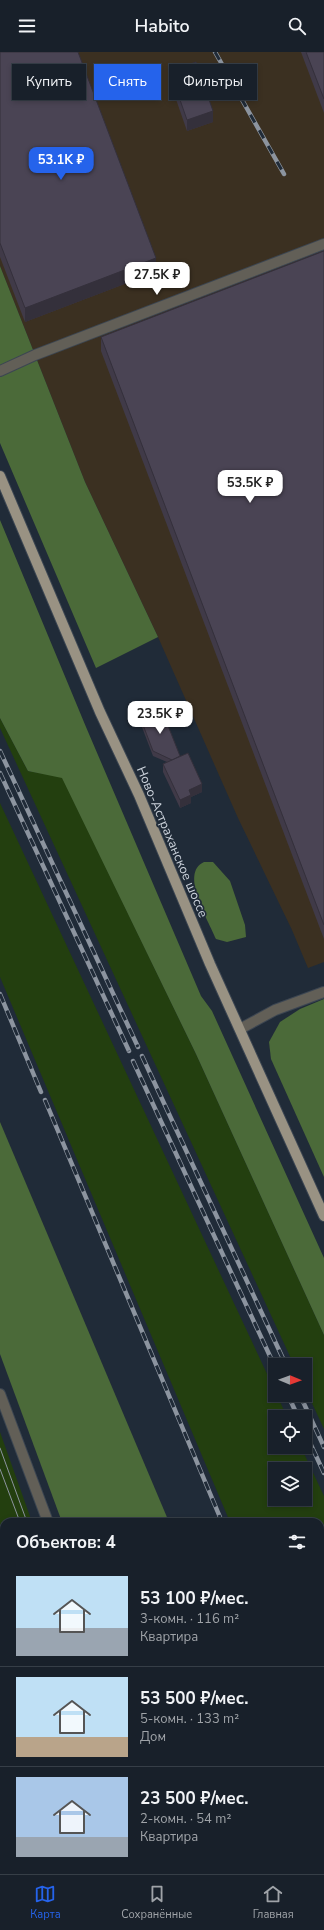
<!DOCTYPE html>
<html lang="ru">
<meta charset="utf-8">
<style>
:root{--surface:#18202a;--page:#252d36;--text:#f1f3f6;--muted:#9fa3a8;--line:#363e47;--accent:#2563eb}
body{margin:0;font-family:"Nunito Sans",sans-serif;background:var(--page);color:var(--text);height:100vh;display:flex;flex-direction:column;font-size:15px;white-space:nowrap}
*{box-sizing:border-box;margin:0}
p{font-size:13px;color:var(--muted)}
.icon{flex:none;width:22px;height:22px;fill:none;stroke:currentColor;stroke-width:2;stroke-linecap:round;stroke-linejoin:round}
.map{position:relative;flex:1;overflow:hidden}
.panel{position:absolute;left:0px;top:1466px;width:324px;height:356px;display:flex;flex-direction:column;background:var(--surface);border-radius:12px 12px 0 0;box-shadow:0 2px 6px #0003,0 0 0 1px var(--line)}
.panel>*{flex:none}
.guide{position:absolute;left:12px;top:12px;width:300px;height:36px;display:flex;gap:8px}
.needle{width:26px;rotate:91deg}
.fabs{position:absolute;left:268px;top:1306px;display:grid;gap:8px}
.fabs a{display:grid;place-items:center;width:44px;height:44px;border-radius:0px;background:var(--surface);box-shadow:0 2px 6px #0003,0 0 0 1px var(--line);font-size:20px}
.price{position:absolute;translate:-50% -34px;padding:0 9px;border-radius:8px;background:#fff;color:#222;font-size:13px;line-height:26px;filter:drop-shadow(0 1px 2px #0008)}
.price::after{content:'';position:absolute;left:50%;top:24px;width:12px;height:9px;margin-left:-6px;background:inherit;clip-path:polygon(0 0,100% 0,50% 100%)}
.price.on{background:var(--accent);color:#fff}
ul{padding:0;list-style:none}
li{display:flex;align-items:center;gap:12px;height:100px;padding:0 16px}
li+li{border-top:1px solid var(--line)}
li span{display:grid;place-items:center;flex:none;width:112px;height:80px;border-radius:0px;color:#555}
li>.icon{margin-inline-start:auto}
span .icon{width:48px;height:48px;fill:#fffc;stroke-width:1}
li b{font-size:17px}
h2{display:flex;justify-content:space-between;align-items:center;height:48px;padding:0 16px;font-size:17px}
.tag{padding:0 14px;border-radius:0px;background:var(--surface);box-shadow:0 2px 6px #0003,0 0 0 1px var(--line);font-size:14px;line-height:36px}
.tag.on{background:var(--accent);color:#fff}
header{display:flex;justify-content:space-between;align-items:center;height:52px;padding:0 16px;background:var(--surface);font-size:18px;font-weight:600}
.dock{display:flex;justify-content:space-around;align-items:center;height:56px;border-top:1px solid var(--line);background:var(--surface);font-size:11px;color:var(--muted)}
.dock a{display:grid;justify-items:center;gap:2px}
.dock .on{color:var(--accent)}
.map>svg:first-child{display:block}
</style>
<header><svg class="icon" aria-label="menu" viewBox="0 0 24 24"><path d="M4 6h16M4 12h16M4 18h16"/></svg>Habito<svg class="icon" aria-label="search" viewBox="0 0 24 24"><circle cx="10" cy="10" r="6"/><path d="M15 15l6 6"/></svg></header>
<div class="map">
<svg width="324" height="1822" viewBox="0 0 324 1822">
<rect width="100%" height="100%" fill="#202b38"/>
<path fill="#3b3021" d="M0,0H324V910L308,916L292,878L238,766L158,585L85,430L0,214Z"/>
<g fill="#233f0f" fill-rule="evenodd">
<path d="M0,666L28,719L62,725L196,1002L324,1283V1377L305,1336V1313H294L0,676Z"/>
<path d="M0,751L275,1339V1343H277L287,1365H275V1395H301L324,1444V1694L320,1684V1470H230L0,925ZM275,1417H305V1447H275Z"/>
<path d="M0,1380L32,1470H4V1569L0,1570Z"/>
<path d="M4,1593V1818H86L85,1822H0V1595Z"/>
</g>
<g fill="#4b6a39">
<path d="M0,214L85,430L158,585L96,616L0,391Z"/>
<path d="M0,468L86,675L201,944L212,959L324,1206V1283L196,1002L62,726L28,719L0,666Z"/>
<path d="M204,810H213L230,829L245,873L246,885L227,890L216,887C209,869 179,821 204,810Z"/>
<path d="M324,947V1125L271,1007L269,990L280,970L300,957Z"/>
<path d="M0,1070L169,1470H62L0,1302Z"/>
</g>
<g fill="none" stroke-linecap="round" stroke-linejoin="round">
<defs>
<g id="minor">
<path d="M0,319L35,303L324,192"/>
<path d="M240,977L275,958L324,940"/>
<path d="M0,1342L48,1470"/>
<path d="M0,1583L4,1581"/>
</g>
<path id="major" d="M0,424L100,660L139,743L210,912L324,1164"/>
</defs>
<use href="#minor" stroke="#3c4652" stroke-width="12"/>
<use href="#major" stroke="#3c4652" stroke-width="12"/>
<use href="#minor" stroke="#625f57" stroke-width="10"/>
<use href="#major" stroke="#999283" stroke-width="10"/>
<g stroke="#8c949f" stroke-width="1">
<path d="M0,1396L27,1470"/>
<path d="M0,1417L20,1470"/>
<path d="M138,1818L143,1822"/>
<path d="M48,1822L51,1818"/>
<path d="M60,1822L67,1818"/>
</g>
<defs>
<g id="rail">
<path d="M215,0L284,122"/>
<path d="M0,699L138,995"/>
<path d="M0,721L129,999"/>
<path d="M0,942L41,1040"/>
<path d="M142,1004L286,1313"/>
<path d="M133,1009L275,1315"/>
<path d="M45,1048L222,1470"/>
<path d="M288,1343L298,1365"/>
<path d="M300,1343L324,1395"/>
<path d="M305,1380L324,1421"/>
<path d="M320,1704L324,1714"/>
</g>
</defs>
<use href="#rail" stroke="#8c949f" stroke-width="4.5"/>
<use href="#rail" stroke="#202b38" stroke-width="3" stroke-dasharray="9" stroke-linecap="butt"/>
</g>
<g fill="#403a48">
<path d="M0,0L156,220L25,270L0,205Z"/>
<path d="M301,0H324V61Z"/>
<path d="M170,19L213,70L187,79L170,30Z"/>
<path d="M324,199V887L101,299V285Z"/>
<path d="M140,665L180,704L202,740L191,745V751L180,756L163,720V712L167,710L153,704L140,670Z"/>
</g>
<g fill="#34303b">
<path d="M213,59V70L187,79V68Z"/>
<path d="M156,206V220L25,270V256Z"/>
<path d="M202,732V740L191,745V751L180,756V748L189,738Z"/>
<path d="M3,1528V1539L0,1541V1529Z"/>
</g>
<g fill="#4a4454" stroke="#34303b">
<path d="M0,0H78L156,206L25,256L0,191Z"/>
<path d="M306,0H324V47Z"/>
<path d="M196,10L213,59L187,68L170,19Z"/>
<path d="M324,199V873L101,285Z"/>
<path d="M161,656L180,704L172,708L153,699L140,665Z"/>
<path d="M188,701L202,732L189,738L191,743L180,748L163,712Z"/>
<path d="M0,1521L3,1528L0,1529Z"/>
<path d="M200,1818H285L286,1822H198L197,1819Z"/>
</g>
<g text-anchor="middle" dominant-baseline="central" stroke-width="3.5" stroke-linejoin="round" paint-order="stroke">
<g font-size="13" fill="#ccd3dc" stroke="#202b38">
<text transform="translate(172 790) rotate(67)">Ново-Астраханское шоссе</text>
</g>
</g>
</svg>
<div class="fabs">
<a><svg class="needle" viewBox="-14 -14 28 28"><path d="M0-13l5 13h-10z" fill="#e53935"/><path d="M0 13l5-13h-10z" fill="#9fa3a8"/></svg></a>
<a><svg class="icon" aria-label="locate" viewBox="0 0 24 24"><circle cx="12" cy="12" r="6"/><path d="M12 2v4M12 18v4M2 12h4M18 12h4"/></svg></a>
<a><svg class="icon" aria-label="layers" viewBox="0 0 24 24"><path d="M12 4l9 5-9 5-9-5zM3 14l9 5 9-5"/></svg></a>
</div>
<b class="price on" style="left:61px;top:129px">53.1K ₽</b>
<b class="price" style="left:157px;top:244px">27.5K ₽</b>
<b class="price" style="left:250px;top:452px">53.5K ₽</b>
<b class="price" style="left:160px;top:683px">23.5K ₽</b>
<div class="guide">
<a class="tag">Купить</a>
<a class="tag on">Снять</a>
<a class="tag">Фильтры</a>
</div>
<section class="panel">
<h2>Объектов: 4<svg class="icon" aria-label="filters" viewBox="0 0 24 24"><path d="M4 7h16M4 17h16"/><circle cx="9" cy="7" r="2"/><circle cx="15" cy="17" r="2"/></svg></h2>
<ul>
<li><span style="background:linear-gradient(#bfe0f5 65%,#9aa5b1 0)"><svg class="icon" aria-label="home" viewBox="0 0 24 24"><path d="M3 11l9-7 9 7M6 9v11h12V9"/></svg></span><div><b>53 100 ₽/мес.</b><p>3-комн. · 116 m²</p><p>Квартира</p></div></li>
<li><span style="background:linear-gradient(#bfe0f5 75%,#b9a48a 0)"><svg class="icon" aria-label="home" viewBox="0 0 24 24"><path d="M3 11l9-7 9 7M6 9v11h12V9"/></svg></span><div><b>53 500 ₽/мес.</b><p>5-комн. · 133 m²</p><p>Дом</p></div></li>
<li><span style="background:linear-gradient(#a9c7e8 75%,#9aa5b1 0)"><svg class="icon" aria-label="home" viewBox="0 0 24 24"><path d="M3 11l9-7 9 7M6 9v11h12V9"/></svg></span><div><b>23 500 ₽/мес.</b><p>2-комн. · 54 m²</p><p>Квартира</p></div></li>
</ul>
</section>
</div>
<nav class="dock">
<a class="on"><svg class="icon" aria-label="map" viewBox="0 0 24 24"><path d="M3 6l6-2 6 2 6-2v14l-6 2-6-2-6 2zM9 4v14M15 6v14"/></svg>Карта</a>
<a><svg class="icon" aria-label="saved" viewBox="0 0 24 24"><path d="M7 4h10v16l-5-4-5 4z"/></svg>Сохранённые</a>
<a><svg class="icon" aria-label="home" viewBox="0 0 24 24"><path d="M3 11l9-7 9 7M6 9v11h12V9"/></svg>Главная</a>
</nav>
